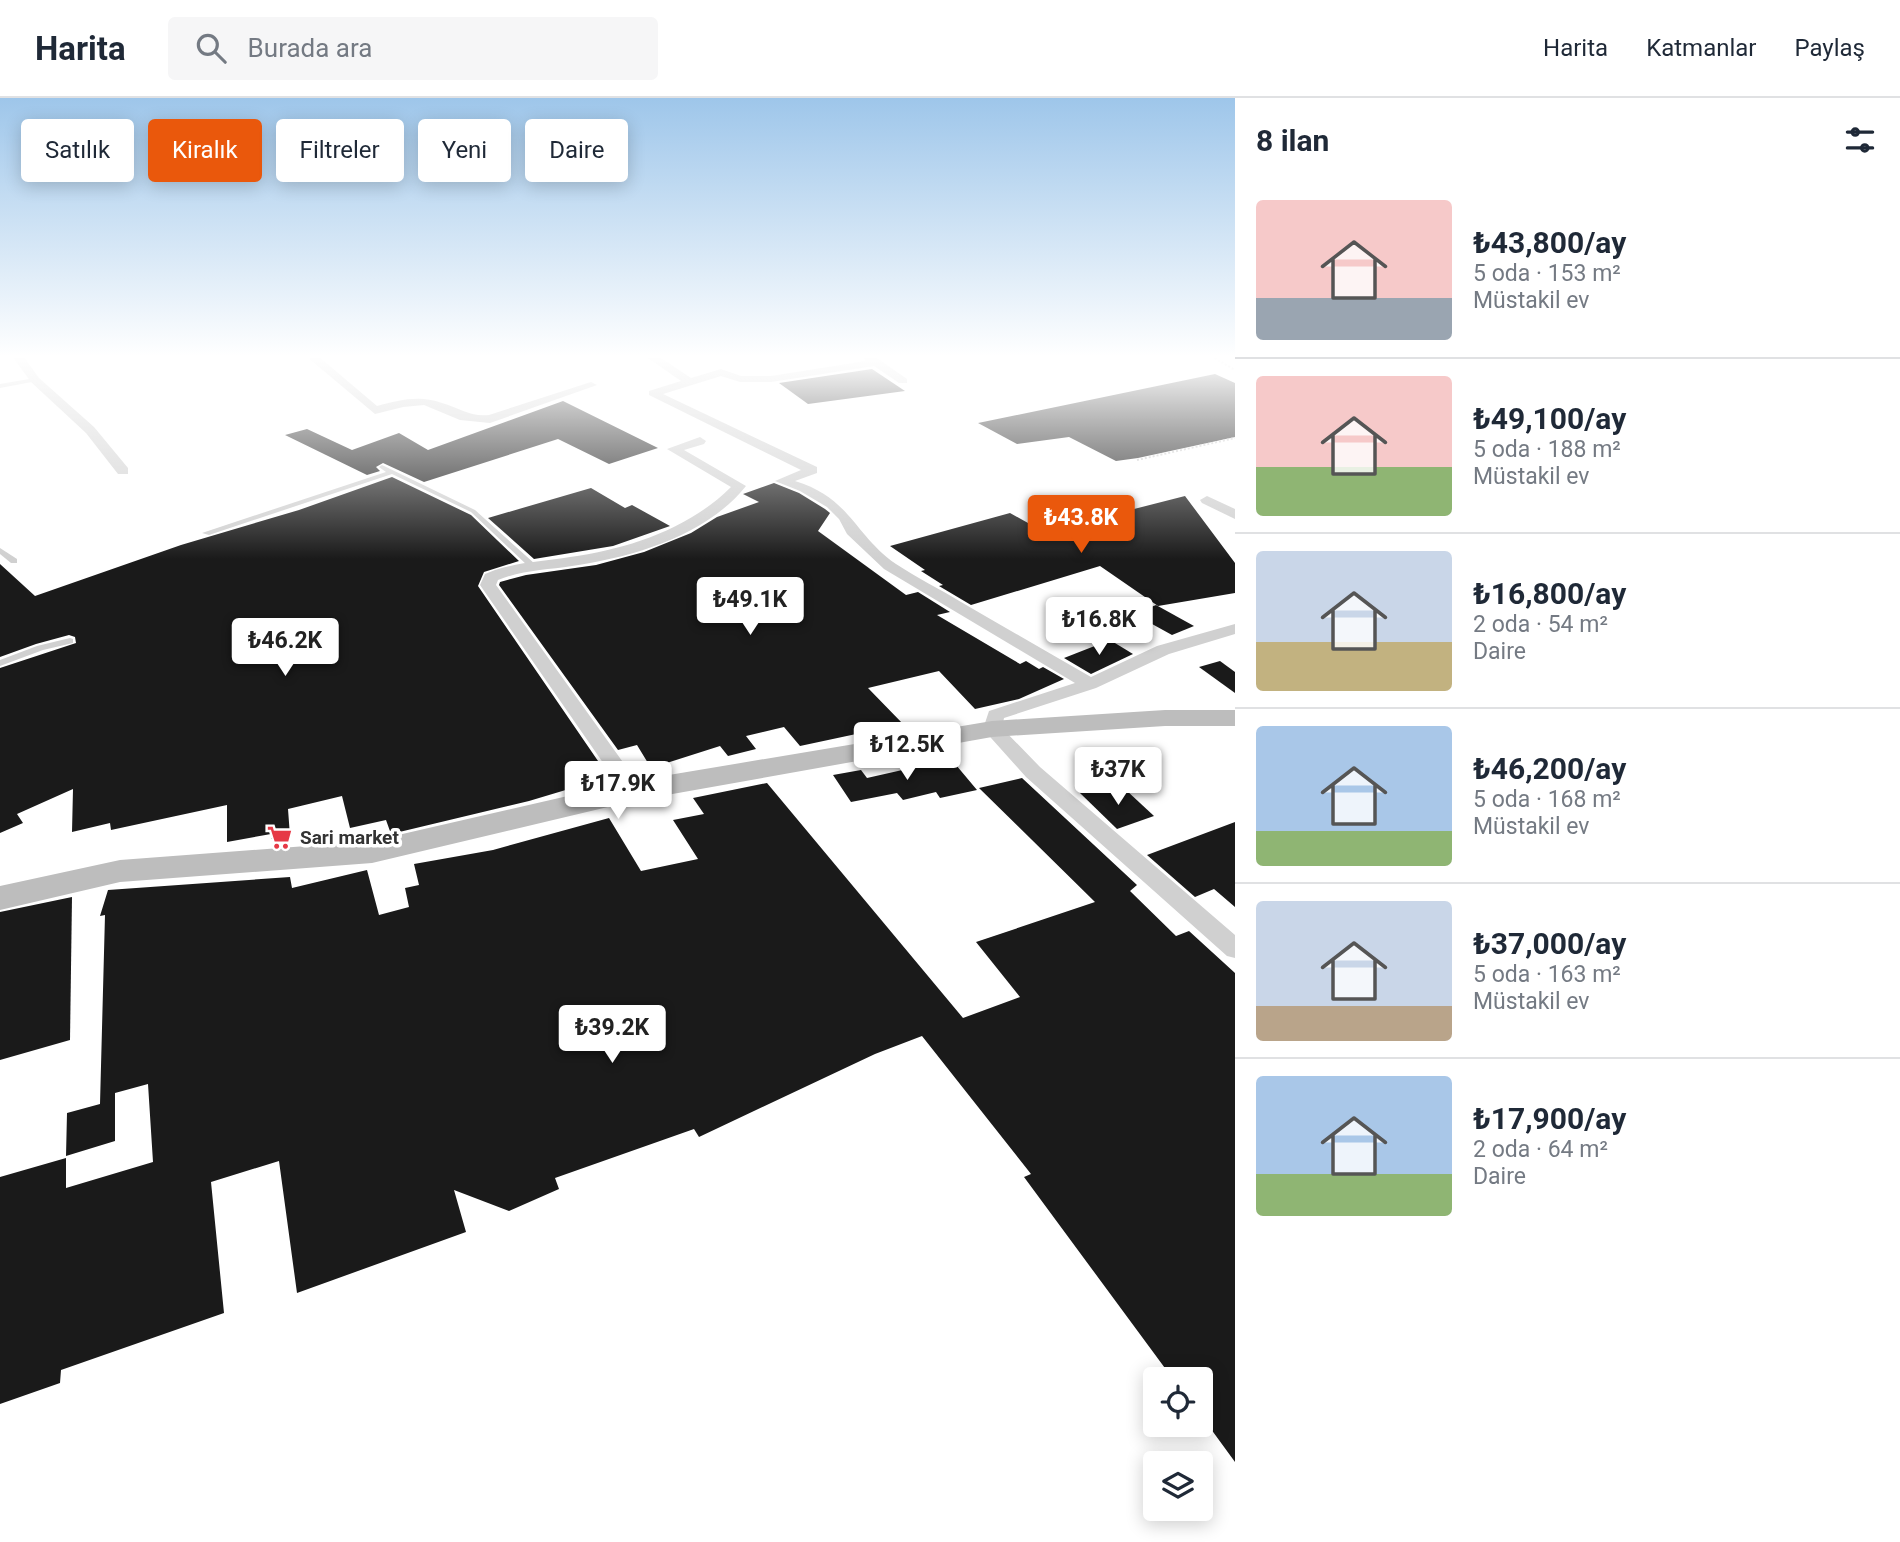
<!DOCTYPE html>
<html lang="tr">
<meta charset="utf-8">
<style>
:root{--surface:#fff;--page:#f6f6f7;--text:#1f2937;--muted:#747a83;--line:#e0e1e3;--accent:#ea580c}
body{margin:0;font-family:Roboto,sans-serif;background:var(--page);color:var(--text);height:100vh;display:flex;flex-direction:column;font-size:26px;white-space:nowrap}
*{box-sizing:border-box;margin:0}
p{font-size:23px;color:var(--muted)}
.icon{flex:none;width:38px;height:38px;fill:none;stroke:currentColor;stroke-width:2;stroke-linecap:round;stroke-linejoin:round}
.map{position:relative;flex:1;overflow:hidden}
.details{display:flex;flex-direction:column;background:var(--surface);width:665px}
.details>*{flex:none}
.hud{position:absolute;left:21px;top:21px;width:665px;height:63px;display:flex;gap:14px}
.tools{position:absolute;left:1143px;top:1269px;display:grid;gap:14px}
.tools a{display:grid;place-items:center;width:70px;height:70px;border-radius:7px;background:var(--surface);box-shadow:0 4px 18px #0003;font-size:35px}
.price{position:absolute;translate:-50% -60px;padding:0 16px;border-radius:7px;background:#fff;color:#222;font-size:23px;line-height:46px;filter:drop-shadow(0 2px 4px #0008)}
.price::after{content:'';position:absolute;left:50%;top:42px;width:21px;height:16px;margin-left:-10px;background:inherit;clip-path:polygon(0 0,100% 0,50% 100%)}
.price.active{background:var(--accent);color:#fff}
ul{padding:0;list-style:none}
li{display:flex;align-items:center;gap:21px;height:175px;padding:0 21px}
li+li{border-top:2px solid var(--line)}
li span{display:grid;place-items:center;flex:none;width:196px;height:140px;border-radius:7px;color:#555}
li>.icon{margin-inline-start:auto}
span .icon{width:84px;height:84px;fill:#fffc;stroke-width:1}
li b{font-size:30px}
h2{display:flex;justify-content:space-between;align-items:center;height:84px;padding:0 21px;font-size:30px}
.tag{padding:0 24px;border-radius:7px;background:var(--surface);box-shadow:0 4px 18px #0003;font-size:24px;line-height:63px}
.tag.active{background:var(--accent);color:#fff}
header{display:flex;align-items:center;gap:42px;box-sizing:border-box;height:98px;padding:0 35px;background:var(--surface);border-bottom:2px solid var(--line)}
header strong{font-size:33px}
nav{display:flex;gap:38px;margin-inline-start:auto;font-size:24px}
.search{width:490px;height:63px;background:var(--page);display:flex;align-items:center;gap:18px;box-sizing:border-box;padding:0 24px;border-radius:7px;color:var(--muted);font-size:26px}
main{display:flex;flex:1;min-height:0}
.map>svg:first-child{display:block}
</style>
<header>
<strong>Harita</strong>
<div class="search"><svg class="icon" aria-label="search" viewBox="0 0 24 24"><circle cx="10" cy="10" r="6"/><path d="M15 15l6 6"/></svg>Burada ara</div>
<nav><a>Harita</a><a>Katmanlar</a><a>Paylaş</a></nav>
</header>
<main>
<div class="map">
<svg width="1235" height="1444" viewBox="0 0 1235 1444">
<rect width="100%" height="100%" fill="#fff"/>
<g fill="#1a1a1a">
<path d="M872,271L905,293L808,306L779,285Z"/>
<path d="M1215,276L1235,285V339L1138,360L1116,363L1069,339L1017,346L978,325Z"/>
<path d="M563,303L658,350L609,366L558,341L424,384L383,365L376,369L380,373L367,377L285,337L307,331L352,352L399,335L428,352Z"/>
<path d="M392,379L471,417L519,463L484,474L478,488L609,679L529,703L391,736L386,722L350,730L342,698L288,711L290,738L271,741V736L227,744V707L111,732L110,725L72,734L73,691L17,716L23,725L0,735V570L76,545L75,539L69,537L36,546L0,559V466L35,498L181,447L299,412Z"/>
<path d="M774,385L799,395L825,411L830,415L818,433L906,497L918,494L950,514L937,517L1020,566L1026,563L1039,571L1043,569L1064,581L1019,601L975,611L939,573L868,590L903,626L800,648L784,629L746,638L756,651L728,658L720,648L651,670L637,647L618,652L499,487L500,484L526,477L596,467L644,454L691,435L717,419L759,404L743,396Z"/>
<path d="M591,390L625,410L632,407L670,428L613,448L534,461L488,420Z"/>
<path d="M1185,398L1235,465V495L1158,508L1100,468L971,507L939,488L943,487L921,473L925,472L890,448L1010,415L1044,434Z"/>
<path d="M1156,507L1194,528L1172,537L1134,516Z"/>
<path d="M1110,542L1133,556L1091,576L1064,560Z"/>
<path d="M1220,563L1235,574V595L1199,569Z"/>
<path d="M951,661L977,692L940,700L936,694L903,702L897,695L851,704L833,677L861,672L867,680Z"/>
<path d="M1022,680L1137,787L1130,793L1176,838L1189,833L1235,875V1364L1200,1316V1281H1173L1024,1079L1031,1076L922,938L875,956L699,1039L694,1031L555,1080L559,1091L509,1113L454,1092L466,1134L297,1195L279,1063L211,1084L224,1215L61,1272L60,1285L0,1306V1079L66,1060V1090L153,1064L148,986L115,995V1043L66,1058L67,1015L100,1006L105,817L100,818L108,792L290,779L292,790L367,772L379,817L409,809L405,790L419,787L414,766L493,752L609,720L641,773L698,761L673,722L704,716L693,700L767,685L963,920L1020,899L976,844L1095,804L979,690Z"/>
<path d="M1126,692L1154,718L1117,731L1080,695Z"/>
<path d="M1235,724V809L1214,791L1195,799L1147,757Z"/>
<path d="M72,799L70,942L0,962V814Z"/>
</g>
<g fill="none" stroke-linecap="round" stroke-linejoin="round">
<g stroke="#cdcdcd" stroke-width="2" stroke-dasharray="2 2" stroke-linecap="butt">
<path d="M1211,258L1235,272"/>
<path d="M1137,362L1235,340"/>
</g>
<g fill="#d0d0d0" fill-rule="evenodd">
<path d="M35,280L38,282L37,283L0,290V286Z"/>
<path d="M382,367L475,412L535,466L528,468L471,414L392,376L209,437L202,435L386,374L379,369Z"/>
<path d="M0,450L17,461V465H11L0,456Z"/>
<path d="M70,540L73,541V545L43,552L0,568V562L37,548Z"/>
</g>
<g fill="#d0d0d0" fill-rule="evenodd">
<path d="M12,258H23L39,280L94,329L128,370V376H118L86,335L31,284Z"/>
<path d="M306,258H318L377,308C400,302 419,297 442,305C459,310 470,319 489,317L591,284L597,287L490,325L460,322L424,307L403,309L375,316Z"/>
<path d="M645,258H658L691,280L721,271L741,278H771L866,263L861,258H874L907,281V285H899L874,268L771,284H740L721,278L663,296L817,369V375L795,383C851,400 854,437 896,466C917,480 940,491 961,504C1004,529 1048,554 1091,579L1157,548L1235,526V536L1169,556L1096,590L1004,620L1002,630L1040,669L1235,837V860L1227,858L1026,679L983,631L989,613L1075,585L884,471L847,436L839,421L827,409L800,393L775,383L801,372L649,297V293L681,283Z"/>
<path d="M700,339L706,343L704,346L684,352L746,388C706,438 633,459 572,468C547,472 522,472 498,482L496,487L640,688L643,693L640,698H626L480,487L485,476L495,472C520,464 545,463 570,459C628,451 689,431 731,389L667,351Z"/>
<path d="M1207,398L1235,411V421L1202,405L1200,402Z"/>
</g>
<path fill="#bdbdbd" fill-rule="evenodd" d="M1165,612H1235V628H1165L992,639L633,703L372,765L120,784L0,812V788L120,762L372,743L633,683L992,623Z"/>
</g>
<linearGradient id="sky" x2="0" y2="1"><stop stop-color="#9ec6ea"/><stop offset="0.56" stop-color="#fff"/><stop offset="1" stop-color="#fff" stop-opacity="0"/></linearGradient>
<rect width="1235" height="461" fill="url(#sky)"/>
<defs>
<symbol id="supermarket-bare" viewBox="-9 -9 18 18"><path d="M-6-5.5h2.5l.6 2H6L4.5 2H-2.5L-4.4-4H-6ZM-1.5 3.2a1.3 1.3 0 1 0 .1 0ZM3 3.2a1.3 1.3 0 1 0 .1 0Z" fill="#e63946" stroke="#fff" stroke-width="2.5" paint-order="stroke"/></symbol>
</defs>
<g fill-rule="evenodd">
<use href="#supermarket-bare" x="262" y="722" width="35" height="35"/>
</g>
<g text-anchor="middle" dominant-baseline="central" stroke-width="7" stroke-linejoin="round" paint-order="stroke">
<g font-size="19" font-weight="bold" fill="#333" stroke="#fff" text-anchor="start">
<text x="300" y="739">Sari market</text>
</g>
</g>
</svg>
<div class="tools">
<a><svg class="icon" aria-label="locate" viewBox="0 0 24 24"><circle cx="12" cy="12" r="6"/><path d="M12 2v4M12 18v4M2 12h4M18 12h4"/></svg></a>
<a><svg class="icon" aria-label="layers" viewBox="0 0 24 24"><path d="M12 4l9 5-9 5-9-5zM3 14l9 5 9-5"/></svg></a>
</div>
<b class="price active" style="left:1081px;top:457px">₺43.8K</b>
<b class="price" style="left:750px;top:539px">₺49.1K</b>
<b class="price" style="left:1099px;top:559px">₺16.8K</b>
<b class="price" style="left:285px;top:580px">₺46.2K</b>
<b class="price" style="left:907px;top:684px">₺12.5K</b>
<b class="price" style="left:1118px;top:709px">₺37K</b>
<b class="price" style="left:618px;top:723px">₺17.9K</b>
<b class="price" style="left:612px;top:967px">₺39.2K</b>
<div class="hud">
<a class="tag">Satılık</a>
<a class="tag active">Kiralık</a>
<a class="tag">Filtreler</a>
<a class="tag">Yeni</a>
<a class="tag">Daire</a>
</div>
</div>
<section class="details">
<h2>8 ilan<svg class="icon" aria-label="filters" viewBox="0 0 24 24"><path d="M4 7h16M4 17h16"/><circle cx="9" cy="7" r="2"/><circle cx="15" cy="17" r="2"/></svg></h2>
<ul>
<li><span style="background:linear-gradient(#f6c9c9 70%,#9aa5b1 0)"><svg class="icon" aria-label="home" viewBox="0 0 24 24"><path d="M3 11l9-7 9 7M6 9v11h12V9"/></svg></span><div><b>₺43,800/ay</b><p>5 oda · 153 m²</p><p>Müstakil ev</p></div></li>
<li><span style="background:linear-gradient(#f6c9c9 65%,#8fb573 0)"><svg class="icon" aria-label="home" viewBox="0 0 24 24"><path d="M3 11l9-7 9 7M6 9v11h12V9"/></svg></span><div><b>₺49,100/ay</b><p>5 oda · 188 m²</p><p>Müstakil ev</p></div></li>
<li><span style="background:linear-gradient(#c9d6e8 65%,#c2b280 0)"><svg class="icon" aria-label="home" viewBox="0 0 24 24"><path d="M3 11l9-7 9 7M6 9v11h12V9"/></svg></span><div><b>₺16,800/ay</b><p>2 oda · 54 m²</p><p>Daire</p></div></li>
<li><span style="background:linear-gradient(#a9c7e8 75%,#8fb573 0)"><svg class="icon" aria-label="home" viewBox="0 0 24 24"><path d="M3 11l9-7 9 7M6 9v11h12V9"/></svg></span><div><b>₺46,200/ay</b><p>5 oda · 168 m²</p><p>Müstakil ev</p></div></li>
<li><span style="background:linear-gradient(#c9d6e8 75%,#b9a48a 0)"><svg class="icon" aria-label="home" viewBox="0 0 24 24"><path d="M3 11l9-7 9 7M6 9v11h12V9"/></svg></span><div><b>₺37,000/ay</b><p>5 oda · 163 m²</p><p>Müstakil ev</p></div></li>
<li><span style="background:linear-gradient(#a9c7e8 70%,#8fb573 0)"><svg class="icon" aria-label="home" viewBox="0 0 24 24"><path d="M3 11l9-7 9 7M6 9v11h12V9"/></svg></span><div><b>₺17,900/ay</b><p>2 oda · 64 m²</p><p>Daire</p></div></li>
</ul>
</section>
</main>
